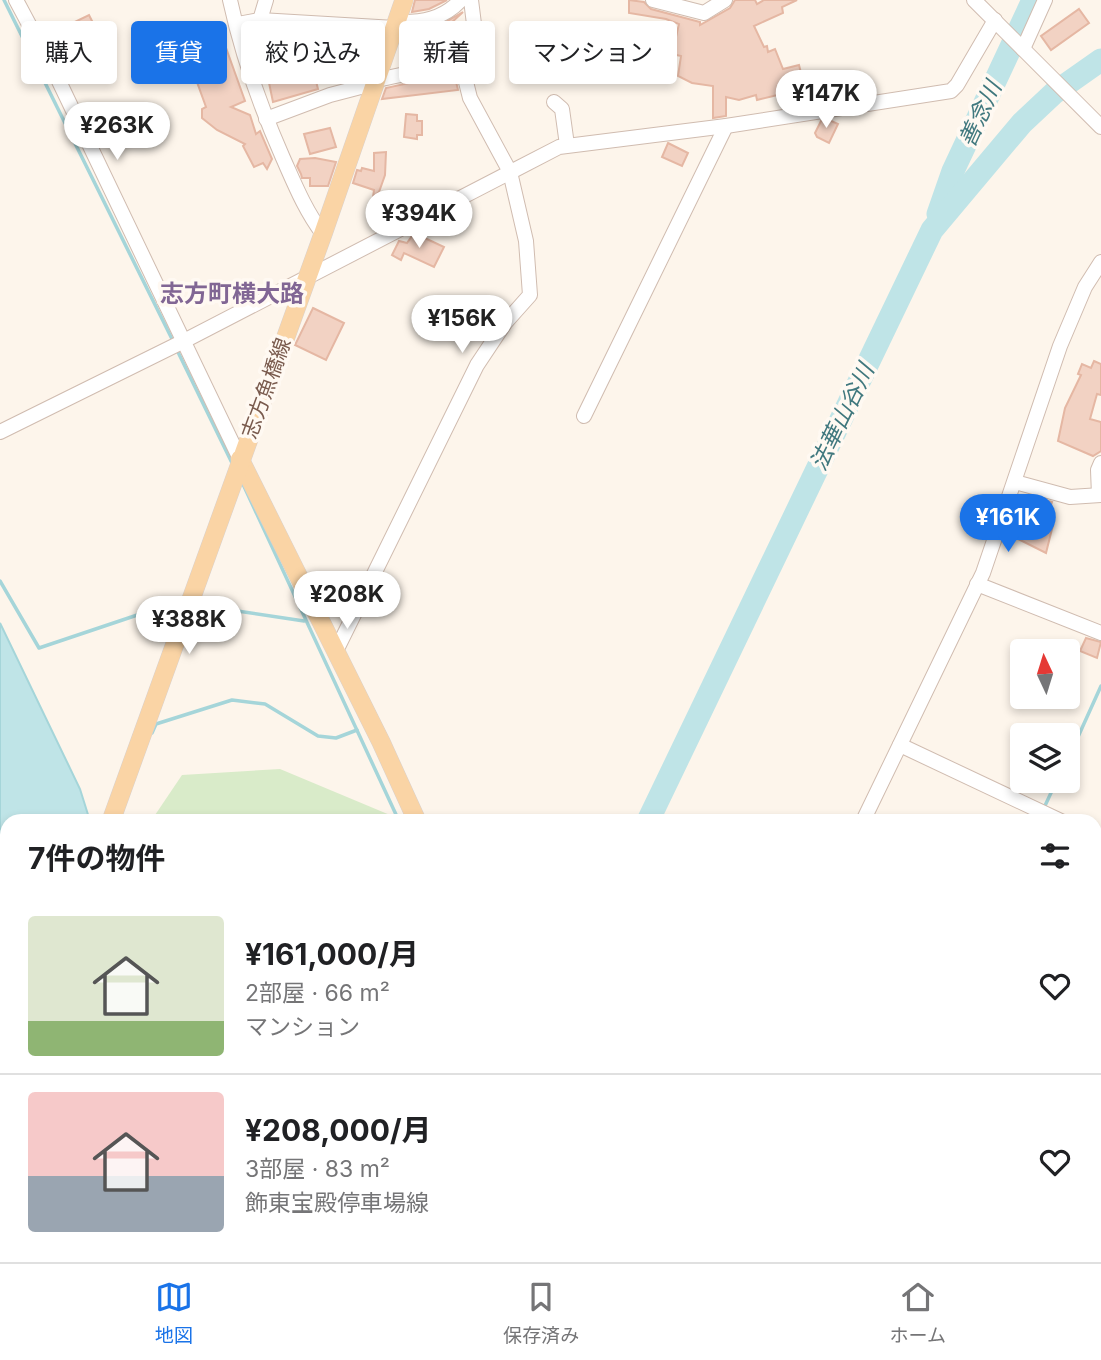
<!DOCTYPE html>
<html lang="ja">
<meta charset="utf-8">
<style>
:root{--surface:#fff;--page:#f2f2f2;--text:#202124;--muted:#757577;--line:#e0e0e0;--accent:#1a73e8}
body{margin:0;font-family:Inter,"Noto Sans JP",sans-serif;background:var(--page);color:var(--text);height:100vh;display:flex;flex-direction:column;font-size:26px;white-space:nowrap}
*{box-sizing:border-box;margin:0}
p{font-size:23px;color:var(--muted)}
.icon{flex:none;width:38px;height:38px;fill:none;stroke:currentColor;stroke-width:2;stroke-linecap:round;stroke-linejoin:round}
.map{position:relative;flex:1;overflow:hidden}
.sheet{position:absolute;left:0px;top:814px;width:1102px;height:450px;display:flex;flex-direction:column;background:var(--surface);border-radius:21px 21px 0 0;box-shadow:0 4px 10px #0003}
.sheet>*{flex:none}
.top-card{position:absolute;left:21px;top:21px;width:700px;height:63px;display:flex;gap:14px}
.needle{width:46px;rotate:356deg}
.fabs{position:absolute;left:1010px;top:639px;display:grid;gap:14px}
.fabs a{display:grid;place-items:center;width:70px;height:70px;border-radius:7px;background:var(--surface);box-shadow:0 4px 10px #0003;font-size:35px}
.price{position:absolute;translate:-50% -60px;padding:0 16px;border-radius:24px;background:#fff;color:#222;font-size:23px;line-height:46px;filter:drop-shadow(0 2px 4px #0008)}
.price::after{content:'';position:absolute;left:50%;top:42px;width:21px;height:16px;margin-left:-10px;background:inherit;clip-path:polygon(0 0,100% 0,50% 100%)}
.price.active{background:var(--accent);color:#fff}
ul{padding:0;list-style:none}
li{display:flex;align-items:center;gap:21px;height:175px;padding:0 28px}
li+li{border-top:2px solid var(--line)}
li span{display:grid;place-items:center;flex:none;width:196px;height:140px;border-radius:7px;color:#555}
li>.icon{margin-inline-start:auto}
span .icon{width:84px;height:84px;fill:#fffc;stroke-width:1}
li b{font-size:30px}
h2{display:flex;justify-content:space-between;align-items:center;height:84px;padding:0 28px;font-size:30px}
.pill{padding:0 24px;border-radius:7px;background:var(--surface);box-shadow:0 4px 10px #0003;font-size:24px;line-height:63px}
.pill.active{background:var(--accent);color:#fff}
.dock{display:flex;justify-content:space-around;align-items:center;height:98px;border-top:2px solid var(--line);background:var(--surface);font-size:19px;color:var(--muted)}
.dock a{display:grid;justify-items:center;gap:4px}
.dock .active{color:var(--accent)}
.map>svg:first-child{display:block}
</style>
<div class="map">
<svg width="1101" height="1262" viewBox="0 0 1101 1262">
<rect width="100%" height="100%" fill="#fdf5eb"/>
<g fill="#d9ebc9">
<path d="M280,769L390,815L392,821H151L182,775Z"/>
<path d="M242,1257V1256L409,1257L407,1262H239Z"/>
</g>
<path fill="#bfe4e7" stroke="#a5d5d9" stroke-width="2" d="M0,623L80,789L90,821H7L5,1029L0,1028Z"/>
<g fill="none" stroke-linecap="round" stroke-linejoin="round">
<g stroke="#a5d5d9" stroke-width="3.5">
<path d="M4,0L174,343"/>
<path d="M177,350L232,463"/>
<path d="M242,482L399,821"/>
<path d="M0,581L39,648L179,601"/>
<path d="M197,605L304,621"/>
<path d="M152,733L156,724L232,700L265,704L318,736L336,738L357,730"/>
<path d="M1068,759L1101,686"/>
<path d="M1043,810L1057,780"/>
<path d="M717,1256L728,1262"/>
<path d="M822,1262L824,1256"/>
</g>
<g stroke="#bfe4e7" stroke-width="23">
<path d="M938,214L953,171L1033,0"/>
<path d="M648,821L932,230L1022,123L1054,93L1101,60"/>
</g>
</g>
<g fill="#f2d2c3" stroke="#e5b7a3" stroke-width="2">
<path d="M415,0H447L429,9L412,12Z"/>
<path d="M629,0L644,2L651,9L700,22V25L730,8L735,0H755L757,4L764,0H797L782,7L783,13L754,26L764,47L767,46L768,52L775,49L783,69L799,65L808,101L797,104L794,91L757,100L756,95L739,100L726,97V116L713,118V86L692,83L678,76L681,56L672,54L679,24L666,19L629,13Z"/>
<path d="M1079,9L1089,23L1051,50L1041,36Z"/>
<path d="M463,12L450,24L464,23L459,39L422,44L424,48L405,52L402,40L405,32L435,28Z"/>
<path d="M89,15L102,41L83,50L78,39L60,47L52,33Z"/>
<path d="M258,30L369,36L374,53L369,65L358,68L350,40L320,49L326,75L315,77L318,89L273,102Z"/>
<path d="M225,45L245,101L231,107L250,115L256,134L260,131L272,159L267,169L263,163L254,167L243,146L245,144L217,130L202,118V109L206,107L194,74L188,77L182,59Z"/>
<path d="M454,73L458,90L382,99L386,88Z"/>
<path d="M406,114L417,115V121H422V135H417V139L404,137Z"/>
<path d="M829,120L838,124L829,143L817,137L815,133L821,121Z"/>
<path d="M330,128L336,147L310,154L304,134Z"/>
<path d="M668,143L688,153L682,166L662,157Z"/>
<path d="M386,152L385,175L379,192L373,197L374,190L353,183L357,170L361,171L362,168L374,171V153Z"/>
<path d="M315,158L336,162L328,186H310V178H302L301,174L297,166L300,159Z"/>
<path d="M414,233L444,247L434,267L404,253L401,260L392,255L399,241L407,243Z"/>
<path d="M313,308L344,323L326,360L295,345Z"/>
<path d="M1094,361L1101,364V395L1097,394L1090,419L1101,422V451L1093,456L1058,441L1065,408L1081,375L1078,374L1082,364L1091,368Z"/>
<path d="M1032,497L1052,502L1045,523L1053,525L1046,553L1018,539Z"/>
<path d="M1086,638L1101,642L1097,658L1080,651Z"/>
</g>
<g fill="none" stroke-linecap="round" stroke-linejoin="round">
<defs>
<g id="minor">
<path d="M16,0L56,75L240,459"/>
<path d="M230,0C242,55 260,106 283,158C295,185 305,210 323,234"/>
<path d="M653,0L704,13L725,0"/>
<path d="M974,0L1101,127"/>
<path d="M260,20L266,0"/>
<path d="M397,22C422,23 443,19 461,0"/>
<path d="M238,24L260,20L395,28"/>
<path d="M1023,49L1045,0"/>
<path d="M377,80L461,62"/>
<path d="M554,102L562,109L567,145"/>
<path d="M266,119L330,95L376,83"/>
<path d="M584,416L726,126"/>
<path d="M0,432L182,342L559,147L726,126L951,91L957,85L995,20"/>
<path d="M1015,482L1070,497L1101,495"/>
<path d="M1099,495L1098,470L1101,463"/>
<path d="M977,584L1101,633"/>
<path d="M336,651L477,365L505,323L530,295L526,241L510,172L470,98L461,62L474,24L471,0"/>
<path d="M900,745L1061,821"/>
<path d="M863,821L983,573L1060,346L1085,287L1101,262"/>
<path d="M1096,837L1101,840"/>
<path d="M1096,1053L1101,1042"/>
<path d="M110,1256L116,1258"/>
<path d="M466,1256L482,1262"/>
<path d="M648,1262L650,1256"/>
<path d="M994,1262L997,1256"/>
</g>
<g id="major">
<path d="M240,459L381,742L417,821"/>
<path d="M111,821L323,234L404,0"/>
<path d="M31,1256L32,1262"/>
<path d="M418,1262L420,1256"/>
</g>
</defs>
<use href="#minor" stroke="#d0bcb0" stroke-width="16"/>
<use href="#major" stroke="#d9d1cd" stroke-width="19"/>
<use href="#minor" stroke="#fff" stroke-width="14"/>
<use href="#major" stroke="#fad4a5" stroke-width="18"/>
</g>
<g text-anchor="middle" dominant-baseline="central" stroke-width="7" stroke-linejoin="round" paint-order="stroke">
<g font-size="21" fill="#795a4d" stroke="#fff9f2">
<text transform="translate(266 388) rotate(-70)">志方魚橋線</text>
</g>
<g font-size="23" font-style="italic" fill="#40787e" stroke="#fff9f2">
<text transform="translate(980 114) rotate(-65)">善念川</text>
<text transform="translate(842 417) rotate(-64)">法華山谷川</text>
</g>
<g font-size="24" font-weight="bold" fill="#816694" stroke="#fff9f2">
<text x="232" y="293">志方町横大路</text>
</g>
</g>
</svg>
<div class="fabs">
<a><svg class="needle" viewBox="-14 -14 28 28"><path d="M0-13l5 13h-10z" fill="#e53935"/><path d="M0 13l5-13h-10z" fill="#757577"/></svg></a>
<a><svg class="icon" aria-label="layers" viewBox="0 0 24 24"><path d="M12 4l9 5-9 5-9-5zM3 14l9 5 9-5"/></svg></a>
</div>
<b class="price" style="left:826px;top:130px">¥147K</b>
<b class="price" style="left:117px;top:162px">¥263K</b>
<b class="price" style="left:419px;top:250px">¥394K</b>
<b class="price" style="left:462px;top:355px">¥156K</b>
<b class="price active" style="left:1008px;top:554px">¥161K</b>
<b class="price" style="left:347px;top:631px">¥208K</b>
<b class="price" style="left:189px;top:656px">¥388K</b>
<div class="top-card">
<a class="pill">購入</a>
<a class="pill active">賃貸</a>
<a class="pill">絞り込み</a>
<a class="pill">新着</a>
<a class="pill">マンション</a>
</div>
<section class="sheet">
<h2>7件の物件<svg class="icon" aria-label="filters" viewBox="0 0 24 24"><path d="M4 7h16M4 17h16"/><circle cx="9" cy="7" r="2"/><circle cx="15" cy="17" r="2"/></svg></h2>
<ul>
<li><span style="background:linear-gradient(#dfe7d0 75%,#8fb573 0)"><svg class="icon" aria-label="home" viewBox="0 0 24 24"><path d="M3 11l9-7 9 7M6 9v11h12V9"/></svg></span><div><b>¥161,000/月</b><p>2部屋 · 66 m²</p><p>マンション</p></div><svg class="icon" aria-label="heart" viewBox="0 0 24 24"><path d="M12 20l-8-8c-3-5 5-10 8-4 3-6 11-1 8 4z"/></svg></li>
<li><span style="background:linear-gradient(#f6c9c9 60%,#9aa5b1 0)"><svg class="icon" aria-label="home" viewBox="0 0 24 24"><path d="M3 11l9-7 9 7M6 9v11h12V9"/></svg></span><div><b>¥208,000/月</b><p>3部屋 · 83 m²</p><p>飾東宝殿停車場線</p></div><svg class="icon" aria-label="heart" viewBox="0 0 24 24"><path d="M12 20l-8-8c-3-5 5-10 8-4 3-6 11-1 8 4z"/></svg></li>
</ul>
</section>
</div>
<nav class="dock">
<a class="active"><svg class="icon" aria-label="map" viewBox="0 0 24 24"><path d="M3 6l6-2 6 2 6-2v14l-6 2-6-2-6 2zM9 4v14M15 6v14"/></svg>地図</a>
<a><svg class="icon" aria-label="saved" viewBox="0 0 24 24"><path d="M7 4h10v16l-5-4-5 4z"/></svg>保存済み</a>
<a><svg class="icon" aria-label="home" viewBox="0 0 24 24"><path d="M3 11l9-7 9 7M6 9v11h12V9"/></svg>ホーム</a>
</nav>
